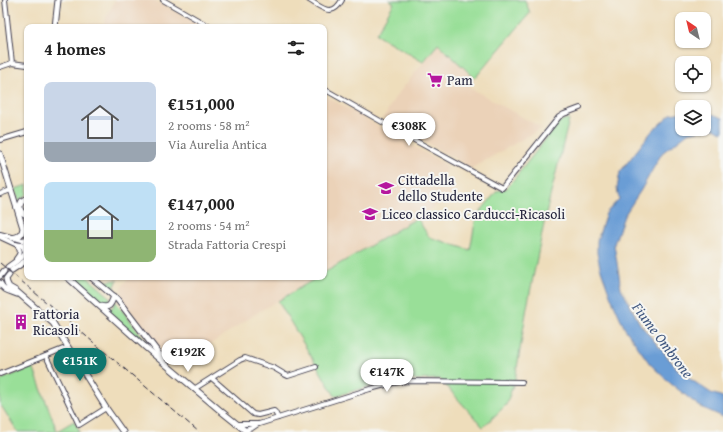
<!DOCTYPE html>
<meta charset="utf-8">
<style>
:root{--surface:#fff;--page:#f6f6f6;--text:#222;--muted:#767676;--accent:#0f766e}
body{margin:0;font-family:"Gentium Book Plus",serif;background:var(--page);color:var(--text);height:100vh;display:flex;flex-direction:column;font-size:15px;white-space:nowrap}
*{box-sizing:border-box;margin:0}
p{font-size:13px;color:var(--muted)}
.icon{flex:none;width:22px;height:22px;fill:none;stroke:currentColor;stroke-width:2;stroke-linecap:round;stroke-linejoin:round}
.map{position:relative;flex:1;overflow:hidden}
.drawer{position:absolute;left:24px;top:24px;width:303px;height:256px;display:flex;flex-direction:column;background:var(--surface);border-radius:8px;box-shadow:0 1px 3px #0004}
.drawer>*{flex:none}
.needle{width:26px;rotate:325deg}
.tools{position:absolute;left:675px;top:12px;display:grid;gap:8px}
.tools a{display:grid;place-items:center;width:36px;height:36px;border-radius:8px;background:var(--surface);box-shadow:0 1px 3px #0004;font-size:20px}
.price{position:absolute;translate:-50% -34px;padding:0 9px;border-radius:14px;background:#fff;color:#222;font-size:13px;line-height:26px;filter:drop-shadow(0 1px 2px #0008)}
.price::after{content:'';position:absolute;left:50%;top:24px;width:12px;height:9px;margin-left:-6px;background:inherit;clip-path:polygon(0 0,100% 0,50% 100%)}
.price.current{background:var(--accent);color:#fff}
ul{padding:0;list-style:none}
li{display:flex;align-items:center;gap:12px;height:100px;padding:0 20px}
li span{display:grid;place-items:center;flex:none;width:112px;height:80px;border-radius:8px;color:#555}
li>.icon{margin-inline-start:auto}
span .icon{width:48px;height:48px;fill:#fffc;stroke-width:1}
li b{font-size:17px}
h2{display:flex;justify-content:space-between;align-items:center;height:48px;padding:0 20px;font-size:17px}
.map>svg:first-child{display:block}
</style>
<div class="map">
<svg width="723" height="432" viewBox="0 0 723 432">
<rect width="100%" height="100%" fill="#f6f6f2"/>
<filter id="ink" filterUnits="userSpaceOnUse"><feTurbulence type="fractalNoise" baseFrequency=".025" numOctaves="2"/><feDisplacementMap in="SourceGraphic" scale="8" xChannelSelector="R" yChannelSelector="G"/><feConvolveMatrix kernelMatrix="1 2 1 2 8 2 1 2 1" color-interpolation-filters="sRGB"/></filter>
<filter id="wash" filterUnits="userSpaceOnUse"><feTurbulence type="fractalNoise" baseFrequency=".012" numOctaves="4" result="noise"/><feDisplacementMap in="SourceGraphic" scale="16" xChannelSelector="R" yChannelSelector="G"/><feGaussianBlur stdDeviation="0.9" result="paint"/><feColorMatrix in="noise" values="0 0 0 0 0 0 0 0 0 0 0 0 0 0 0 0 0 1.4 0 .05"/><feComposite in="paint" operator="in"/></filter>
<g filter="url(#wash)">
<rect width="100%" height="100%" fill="#edb"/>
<g fill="#ebd2b8">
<path d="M115,0H154L205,27H61L62,21L103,24Z"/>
<path d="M438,44L475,78L470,88L542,128L472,168L383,119L394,99Z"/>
<path d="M324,95L448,166L440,183L456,194L324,273Z"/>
<path d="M130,277H318L260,311L175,368L124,302L122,296L121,289L124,283Z"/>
</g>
<g fill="#99df98" stroke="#5e806a">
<path d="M389,0H525L530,13L475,78L438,44L423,62L376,34L394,3Z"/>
<path d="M566,119L569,120L547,209L527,307L515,380L506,405L483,427L440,379L402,380L379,384L335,396L278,301L318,277H324V273L417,218L429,237L470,250L476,217L497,191L507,188L560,121Z"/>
<path d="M27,185V194L19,201L15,189Z"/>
<path d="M71,277H87L110,297V303L105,305L104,304Z"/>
<path d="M117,280V281L113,291L102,282Z"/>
<path d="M115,301L153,350V351L106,310L113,307Z"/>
<path d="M33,367L57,431L74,421L80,432H18L0,404V380Z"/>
</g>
<path fill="#6a9dd5" stroke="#466088" d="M704,111L723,118V133L714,128L688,133L662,153L641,190L624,216L614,244L621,288L640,324L680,372L711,393L723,397V417L699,406L670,383L650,364L625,329L610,295L600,267L597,253V241L606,213L619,199L617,188L620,172L652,131L671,114L682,112V129H704Z"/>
</g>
<g filter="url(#ink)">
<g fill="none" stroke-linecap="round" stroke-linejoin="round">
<defs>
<g id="minor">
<path d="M5,0L12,63"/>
<path d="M163,0L210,27"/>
<path d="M309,0C323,8 332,18 342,0"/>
<path d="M0,67L12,63L27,65"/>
<path d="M324,89L405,135L502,188L559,117L564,114L580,108"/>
<path d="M0,140L27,132"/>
<path d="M0,194L11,190"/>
<path d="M0,234L22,240L27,239"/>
<path d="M0,237L15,244L21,245L24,248"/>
<path d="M16,244C21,250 21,253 16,259"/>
<path d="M46,356L79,425L106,408"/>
<path d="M0,374L68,347"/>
<path d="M212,378L214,380L253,414L258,415L274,411L275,412L278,418"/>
<path d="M194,389L240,360L245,358L274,368L284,374L288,376L316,367"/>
<path d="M236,424H259L370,389L393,383L407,381L522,382"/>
<path d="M245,430L252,428L258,424"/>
</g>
<g id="major">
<path d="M55,27L58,0"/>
<path d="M0,154L23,228C22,236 18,237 12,238"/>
<path d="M27,198L22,201C18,207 20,213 27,215"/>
<path d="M27,253C23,249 24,244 27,240"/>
<path d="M8,267L22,257L26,252"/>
<path d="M12,270L27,260"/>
<path d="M9,275L6,279L7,283L9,287L16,291L53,323L106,408L123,432"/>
<path d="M0,276L4,271"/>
<path d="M67,277L144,346L222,412L247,432"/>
<path d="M91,277L117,299L163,359"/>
<path d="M0,283C4,291 10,291 17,294"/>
<path d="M100,306C110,309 111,304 114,296"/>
</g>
</defs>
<use href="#minor" stroke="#413e4e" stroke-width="6"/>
<use href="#major" stroke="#413e4e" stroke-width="7"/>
<use href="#minor" stroke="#fff" stroke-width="4"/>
<use href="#major" stroke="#fff" stroke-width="5"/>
<path stroke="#22223b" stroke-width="1" stroke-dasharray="6 3" stroke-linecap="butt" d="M0,263L199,432"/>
</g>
</g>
<defs>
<symbol id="supermarket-bare" viewBox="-9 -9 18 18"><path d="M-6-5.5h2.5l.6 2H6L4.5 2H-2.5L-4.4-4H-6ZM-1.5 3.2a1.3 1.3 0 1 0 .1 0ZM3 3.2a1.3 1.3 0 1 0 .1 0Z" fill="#b5179e" stroke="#f6f6f2" stroke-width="2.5" paint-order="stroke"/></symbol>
<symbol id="school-bare" viewBox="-9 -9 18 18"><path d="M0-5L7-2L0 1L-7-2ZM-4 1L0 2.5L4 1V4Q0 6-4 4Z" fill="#b5179e" stroke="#f6f6f2" stroke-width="2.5" paint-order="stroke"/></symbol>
<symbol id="building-bare" viewBox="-9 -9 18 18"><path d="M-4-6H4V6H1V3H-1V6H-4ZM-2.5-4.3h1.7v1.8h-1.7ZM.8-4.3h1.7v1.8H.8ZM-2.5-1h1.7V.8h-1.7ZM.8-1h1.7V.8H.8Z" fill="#b5179e" stroke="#f6f6f2" stroke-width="2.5" paint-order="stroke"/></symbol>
</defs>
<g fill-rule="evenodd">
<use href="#supermarket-bare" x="424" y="69" width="22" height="22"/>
<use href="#school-bare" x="375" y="177" width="22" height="22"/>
<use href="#school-bare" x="359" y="203" width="22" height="22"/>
<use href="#building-bare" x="10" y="311" width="22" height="22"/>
</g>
<g text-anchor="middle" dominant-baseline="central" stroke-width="4" stroke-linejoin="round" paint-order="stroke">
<g font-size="14" fill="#22223b" stroke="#f6f6f2" text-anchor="start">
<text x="447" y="80">Pam</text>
<text x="398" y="180">Cittadella<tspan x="398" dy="16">dello Studente</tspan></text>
<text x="382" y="214">Liceo classico Carducci-Ricasoli</text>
<text x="33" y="314">Fattoria<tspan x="33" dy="16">Ricasoli</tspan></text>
</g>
<g font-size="15" font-style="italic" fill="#425980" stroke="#f6f6f2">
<text transform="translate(663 340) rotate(53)">Fiume Ombrone</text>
</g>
</g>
</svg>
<div class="tools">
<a><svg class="needle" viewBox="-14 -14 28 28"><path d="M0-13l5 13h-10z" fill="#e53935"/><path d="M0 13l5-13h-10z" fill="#767676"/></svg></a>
<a><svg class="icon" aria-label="locate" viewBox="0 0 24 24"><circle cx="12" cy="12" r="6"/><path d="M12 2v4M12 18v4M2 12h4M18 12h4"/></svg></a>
<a><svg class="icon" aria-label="layers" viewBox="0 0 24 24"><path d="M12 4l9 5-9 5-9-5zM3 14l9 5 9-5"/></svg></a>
</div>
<b class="price" style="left:409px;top:147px">€308K</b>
<b class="price" style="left:188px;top:373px">€192K</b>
<b class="price current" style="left:80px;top:382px">€151K</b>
<b class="price" style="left:387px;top:393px">€147K</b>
<section class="drawer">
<h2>4 homes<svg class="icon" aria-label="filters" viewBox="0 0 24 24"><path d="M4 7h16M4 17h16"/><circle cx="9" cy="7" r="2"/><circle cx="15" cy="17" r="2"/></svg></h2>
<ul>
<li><span style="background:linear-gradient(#c9d6e8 75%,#9aa5b1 0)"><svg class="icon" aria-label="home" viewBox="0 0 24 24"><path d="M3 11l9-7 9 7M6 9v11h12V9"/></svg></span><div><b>€151,000</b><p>2 rooms · 58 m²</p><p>Via Aurelia Antica</p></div></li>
<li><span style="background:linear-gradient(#bfe0f5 60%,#8fb573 0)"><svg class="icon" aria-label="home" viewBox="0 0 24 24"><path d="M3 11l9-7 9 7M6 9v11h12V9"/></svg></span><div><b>€147,000</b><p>2 rooms · 54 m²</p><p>Strada Fattoria Crespi</p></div></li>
</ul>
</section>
</div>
